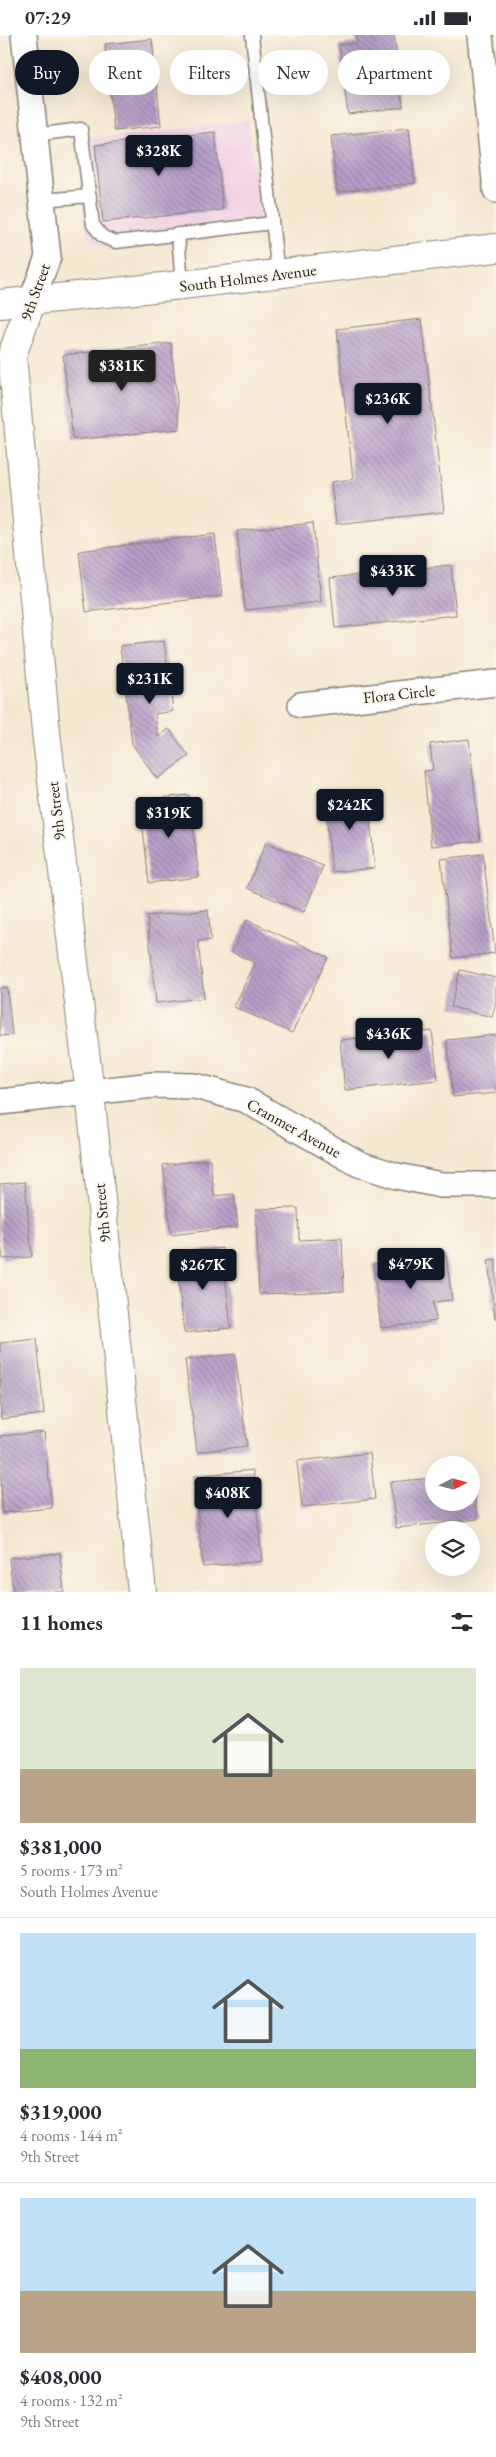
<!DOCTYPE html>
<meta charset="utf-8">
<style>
:root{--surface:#fff;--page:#f2f2f3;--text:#2b2b33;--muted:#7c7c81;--line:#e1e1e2;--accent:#111827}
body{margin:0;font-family:"EB Garamond",serif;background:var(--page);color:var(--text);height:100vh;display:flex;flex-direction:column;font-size:19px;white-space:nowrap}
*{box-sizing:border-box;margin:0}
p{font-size:16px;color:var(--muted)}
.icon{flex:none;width:28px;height:28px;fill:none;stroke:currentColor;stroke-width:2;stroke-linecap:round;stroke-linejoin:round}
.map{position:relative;height:1557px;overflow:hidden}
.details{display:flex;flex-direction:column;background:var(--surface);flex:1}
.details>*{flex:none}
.guide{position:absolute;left:15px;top:15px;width:466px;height:45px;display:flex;gap:10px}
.needle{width:32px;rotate:84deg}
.buttons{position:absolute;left:425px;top:1421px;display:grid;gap:10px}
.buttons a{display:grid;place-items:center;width:55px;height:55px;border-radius:50%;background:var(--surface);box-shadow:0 5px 20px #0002;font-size:25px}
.price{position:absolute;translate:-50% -42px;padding:0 11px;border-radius:5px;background:var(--accent);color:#fff;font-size:16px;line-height:32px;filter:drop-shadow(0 1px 2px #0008)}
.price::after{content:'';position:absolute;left:50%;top:30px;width:15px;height:11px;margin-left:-8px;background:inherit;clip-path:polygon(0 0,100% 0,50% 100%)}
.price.on{background:#222;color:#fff}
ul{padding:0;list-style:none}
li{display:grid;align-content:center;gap:10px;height:265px;padding:0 20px}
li+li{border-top:1px solid var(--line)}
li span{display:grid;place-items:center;height:155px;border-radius:0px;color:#555}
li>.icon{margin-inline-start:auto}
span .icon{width:90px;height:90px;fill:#fffc;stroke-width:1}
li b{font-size:21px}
h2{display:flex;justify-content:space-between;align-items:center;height:60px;padding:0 20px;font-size:21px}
.tag{padding:0 18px;border-radius:22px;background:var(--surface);box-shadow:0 5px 20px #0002;font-size:18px;line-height:45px}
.tag.on{background:var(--accent);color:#fff}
.status{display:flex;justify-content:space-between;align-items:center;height:35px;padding:0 25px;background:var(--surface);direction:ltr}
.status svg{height:14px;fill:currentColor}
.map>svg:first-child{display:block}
</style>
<div class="status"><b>07:29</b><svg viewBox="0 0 49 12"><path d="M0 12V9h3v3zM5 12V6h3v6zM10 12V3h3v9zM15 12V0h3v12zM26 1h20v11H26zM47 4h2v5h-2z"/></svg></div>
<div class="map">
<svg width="496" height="1557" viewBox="0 0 496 1557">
<defs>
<pattern id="building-back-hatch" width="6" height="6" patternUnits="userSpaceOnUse" patternTransform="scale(1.25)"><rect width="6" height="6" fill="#b59ec7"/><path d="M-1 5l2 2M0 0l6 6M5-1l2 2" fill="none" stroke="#9280a1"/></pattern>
</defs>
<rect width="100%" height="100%" fill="#fbf7ec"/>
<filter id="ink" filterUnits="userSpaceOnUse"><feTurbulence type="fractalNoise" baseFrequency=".02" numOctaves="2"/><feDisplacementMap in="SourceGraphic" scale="10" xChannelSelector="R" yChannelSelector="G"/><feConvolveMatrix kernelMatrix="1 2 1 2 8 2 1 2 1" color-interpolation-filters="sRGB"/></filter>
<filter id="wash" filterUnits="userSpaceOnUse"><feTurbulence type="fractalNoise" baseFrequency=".0096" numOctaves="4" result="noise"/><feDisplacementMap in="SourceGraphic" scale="20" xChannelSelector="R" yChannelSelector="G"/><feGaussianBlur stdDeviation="1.12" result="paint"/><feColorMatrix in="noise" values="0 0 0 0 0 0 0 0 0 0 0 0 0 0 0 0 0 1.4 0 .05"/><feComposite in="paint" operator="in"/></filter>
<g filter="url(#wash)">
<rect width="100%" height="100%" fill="#f5e8d1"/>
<path fill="#f0d0e4" d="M248,86L261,198L108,216L93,206L86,195L77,105Z"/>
<g id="blocks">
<g fill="url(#building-back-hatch)">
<path d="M356,0H394L403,72L348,79L339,10L357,8Z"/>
<path d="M152,4L161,91L114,96L105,9Z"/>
<path d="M409,93L415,148L337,157L331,101Z"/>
<path d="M215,97L223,175L103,187L95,110Z"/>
<path d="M422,284L444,477L336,489L331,447L353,444L337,294Z"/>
<path d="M171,308L180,394L73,405L63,320Z"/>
<path d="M313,488L321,567L245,575L237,496Z"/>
<path d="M215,499L222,561L86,577L79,516Z"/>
<path d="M451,530L456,580L335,593L330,543Z"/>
<path d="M164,606L173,676L155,679L158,702L169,694L189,721L157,744L132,709L120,611Z"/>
<path d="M469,704L480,806L431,811L424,736L433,735L430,709Z"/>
<path d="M367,756L375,833L332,837L324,760Z"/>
<path d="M189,760L199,842L149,848L140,765Z"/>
<path d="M266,807L323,831L304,877L247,853Z"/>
<path d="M483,819L495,918L453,923L441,824Z"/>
<path d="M208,875L211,905L198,906L204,963L156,968L147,881Z"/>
<path d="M247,885L328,922L292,998L234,972L255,928L232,917Z"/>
<path d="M460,935L496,943V967L492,982L451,972Z"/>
<path d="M7,952L12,1000L0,1001V953Z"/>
<path d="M432,996L438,1045L345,1055L340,1005Z"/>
<path d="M496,1000V1058L453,1062L447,1005Z"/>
<path d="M210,1124L214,1161L234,1159L238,1192L171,1200L163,1130Z"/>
<path d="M25,1147L32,1222L3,1224L0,1199V1149Z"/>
<path d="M298,1173L299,1205L342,1203L344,1256L259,1259L256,1174Z"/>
<path d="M222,1213L231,1293L184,1298L176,1218Z"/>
<path d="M446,1220L452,1265L433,1267L436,1286L381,1293L373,1229Z"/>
<path d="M496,1224V1284H495L488,1225Z"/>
<path d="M37,1304L44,1379L1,1384L0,1308Z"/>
<path d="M235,1319L247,1411L197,1417L185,1325Z"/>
<path d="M44,1397L52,1473L2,1478L0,1401Z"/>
<path d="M370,1418L375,1464L302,1472L297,1426Z"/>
<path d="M253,1435L262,1526L203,1532L194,1441Z"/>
<path d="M471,1440L478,1484L396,1493L390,1447L434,1443V1468H471Z"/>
<path d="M60,1518L64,1557H13L9,1523Z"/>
</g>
</g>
</g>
<g filter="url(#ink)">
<use href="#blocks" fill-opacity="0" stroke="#888276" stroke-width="1"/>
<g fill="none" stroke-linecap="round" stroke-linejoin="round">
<defs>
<g id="service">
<path d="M252,0L278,240"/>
<path d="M35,100L81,94L93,190L103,202L116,207L272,188"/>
<path d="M42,165L90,161"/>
<path d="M178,199L182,250"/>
</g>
<g id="minor">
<path d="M24,0L48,222L32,265"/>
<path d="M480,0L496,155"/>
<path d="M301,670L496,648"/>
<path d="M0,1067L153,1050L195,1051L246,1065L359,1129L397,1141L441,1150H496"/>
</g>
<path id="tertiary" d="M32,265L12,320L46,697L90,1058L142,1557"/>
<path id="secondary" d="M0,269L182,250L496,213"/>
</defs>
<use href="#service" stroke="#888276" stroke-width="15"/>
<use href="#minor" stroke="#888276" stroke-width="28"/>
<use href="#tertiary" stroke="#888276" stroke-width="30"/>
<use href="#secondary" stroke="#888276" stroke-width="30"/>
<use href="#service" stroke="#fff" stroke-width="12"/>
<use href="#minor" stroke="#fff" stroke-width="25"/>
<use href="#tertiary" stroke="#fff" stroke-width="28"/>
<use href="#secondary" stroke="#fff" stroke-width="28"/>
</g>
</g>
<g text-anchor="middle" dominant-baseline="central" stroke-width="4.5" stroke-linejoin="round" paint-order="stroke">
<g font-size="16" fill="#1c1c1c" stroke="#fbf7ec">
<text transform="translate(248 243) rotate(-7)">South Holmes Avenue</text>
<text transform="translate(35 257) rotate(-70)">9th Street</text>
<text transform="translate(399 659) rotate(-6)">Flora Circle</text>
<text transform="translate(56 776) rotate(-97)">9th Street</text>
<text transform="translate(294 1093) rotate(29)">Cranmer Avenue</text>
<text transform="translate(102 1178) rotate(-96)">9th Street</text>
</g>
</g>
</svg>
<div class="buttons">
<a><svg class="needle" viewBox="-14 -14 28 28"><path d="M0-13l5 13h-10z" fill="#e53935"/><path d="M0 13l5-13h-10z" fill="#7c7c81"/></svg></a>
<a><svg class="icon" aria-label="layers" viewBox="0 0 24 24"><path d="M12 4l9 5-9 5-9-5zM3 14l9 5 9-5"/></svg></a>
</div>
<b class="price" style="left:159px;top:142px">$328K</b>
<b class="price on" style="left:122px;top:357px">$381K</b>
<b class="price" style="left:388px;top:390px">$236K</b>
<b class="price" style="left:393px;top:562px">$433K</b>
<b class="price" style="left:150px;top:670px">$231K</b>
<b class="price" style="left:350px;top:796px">$242K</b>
<b class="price" style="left:169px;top:804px">$319K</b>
<b class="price" style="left:389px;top:1025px">$436K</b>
<b class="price" style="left:411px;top:1255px">$479K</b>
<b class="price" style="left:203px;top:1256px">$267K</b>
<b class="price" style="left:228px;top:1484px">$408K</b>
<div class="guide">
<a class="tag on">Buy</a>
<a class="tag">Rent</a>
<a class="tag">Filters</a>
<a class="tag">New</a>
<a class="tag">Apartment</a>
</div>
</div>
<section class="details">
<h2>11 homes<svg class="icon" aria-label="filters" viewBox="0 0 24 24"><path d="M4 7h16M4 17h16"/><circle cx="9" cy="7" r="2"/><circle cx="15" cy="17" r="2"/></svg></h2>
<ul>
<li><span style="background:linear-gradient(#dfe7d0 65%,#b9a48a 0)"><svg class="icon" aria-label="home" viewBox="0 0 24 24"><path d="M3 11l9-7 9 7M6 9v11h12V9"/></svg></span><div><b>$381,000</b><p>5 rooms · 173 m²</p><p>South Holmes Avenue</p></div></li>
<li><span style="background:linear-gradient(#bfe0f5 75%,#8fb573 0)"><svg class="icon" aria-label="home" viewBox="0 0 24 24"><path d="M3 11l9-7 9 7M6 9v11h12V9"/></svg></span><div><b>$319,000</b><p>4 rooms · 144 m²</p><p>9th Street</p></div></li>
<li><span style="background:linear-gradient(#bfe0f5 60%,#b9a48a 0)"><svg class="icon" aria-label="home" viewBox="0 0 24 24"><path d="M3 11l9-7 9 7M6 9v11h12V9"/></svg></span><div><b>$408,000</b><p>4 rooms · 132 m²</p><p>9th Street</p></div></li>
</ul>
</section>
